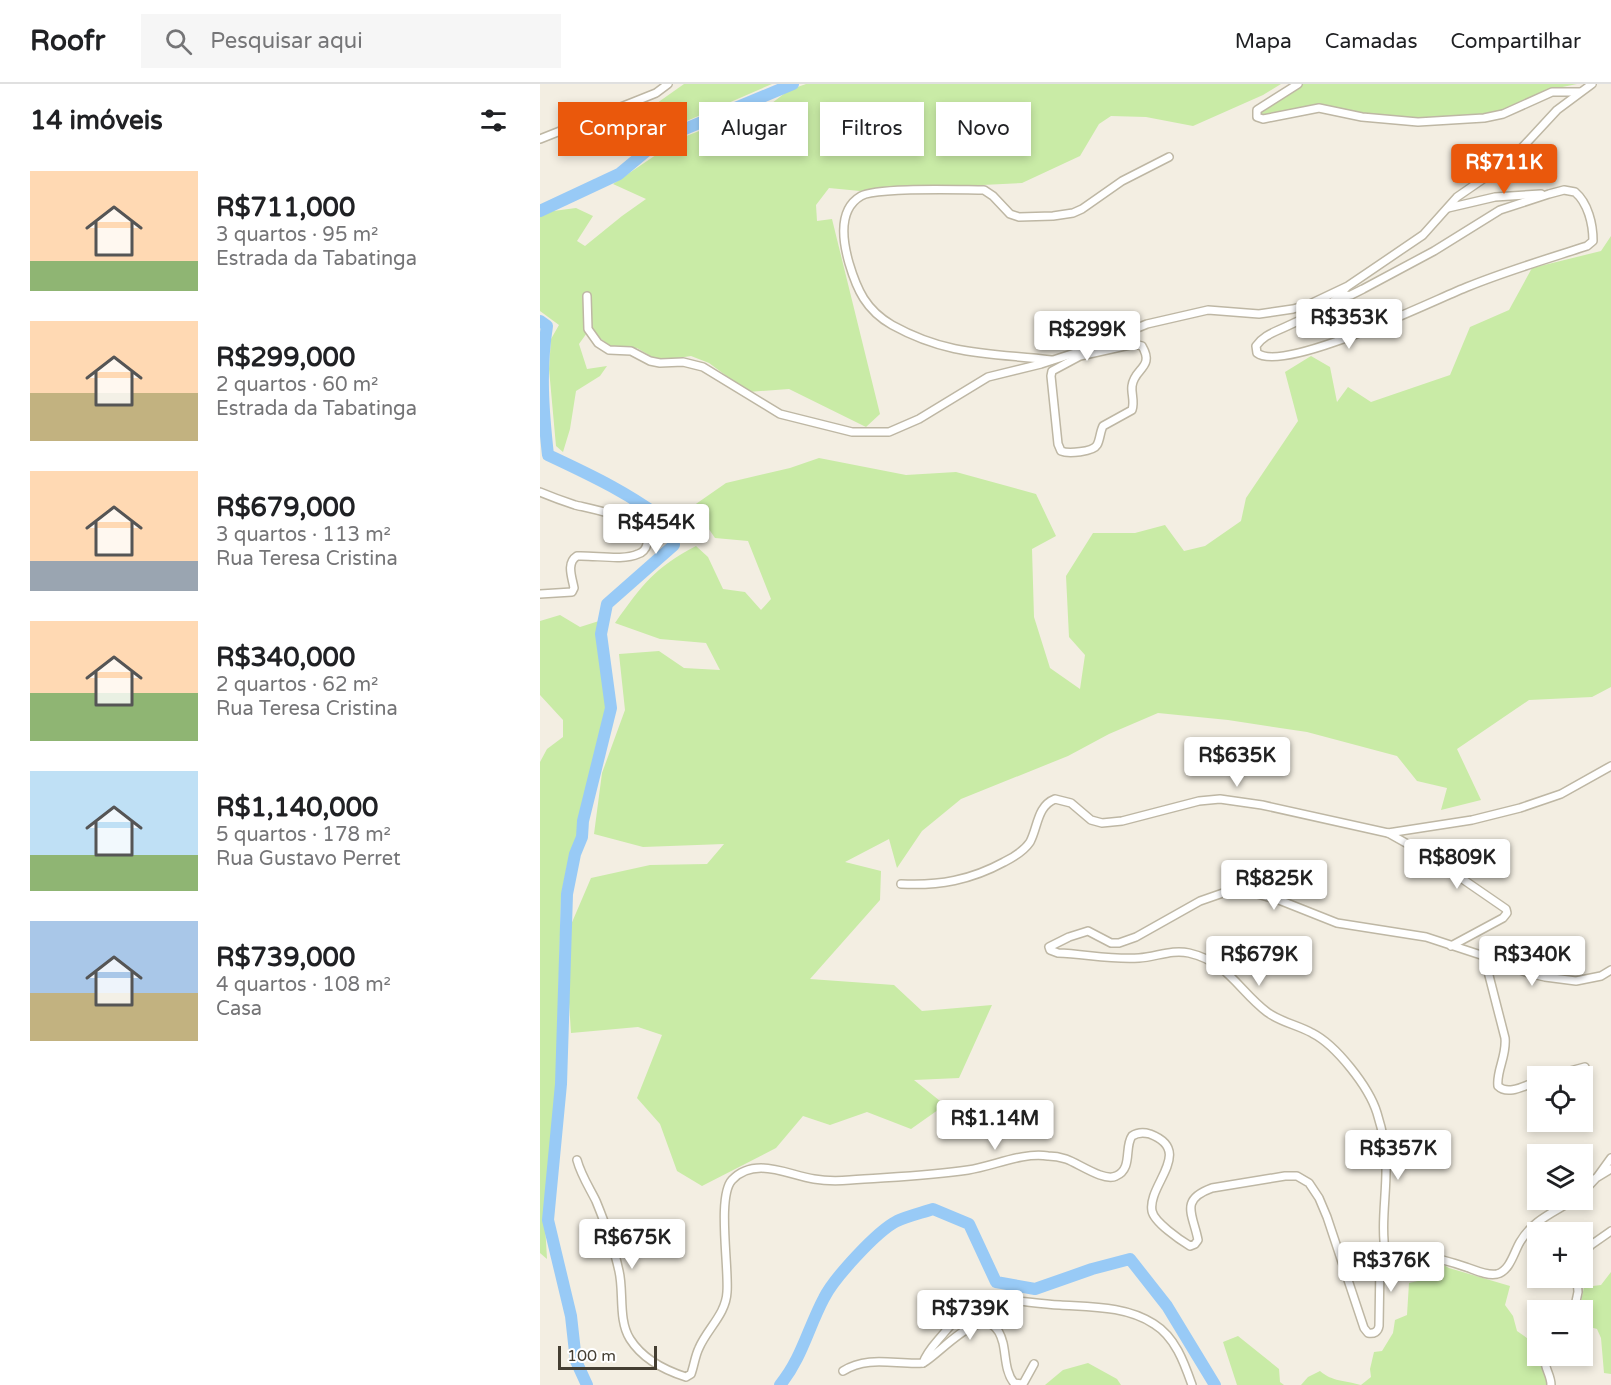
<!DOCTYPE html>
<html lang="pt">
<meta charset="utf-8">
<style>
:root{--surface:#fff;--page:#f6f6f6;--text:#202124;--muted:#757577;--line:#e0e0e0;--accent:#ea580c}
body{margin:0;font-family:"Varela Round",sans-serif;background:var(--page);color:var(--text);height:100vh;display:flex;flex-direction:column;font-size:22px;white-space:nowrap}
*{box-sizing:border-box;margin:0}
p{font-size:20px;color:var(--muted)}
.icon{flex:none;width:33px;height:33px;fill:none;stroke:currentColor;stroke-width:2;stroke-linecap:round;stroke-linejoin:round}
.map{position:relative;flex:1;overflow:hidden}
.drawer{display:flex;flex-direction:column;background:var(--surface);width:540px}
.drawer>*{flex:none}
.top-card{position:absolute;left:18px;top:18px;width:570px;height:54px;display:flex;gap:12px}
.buttons{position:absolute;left:987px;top:982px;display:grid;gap:12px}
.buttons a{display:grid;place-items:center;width:66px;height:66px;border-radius:0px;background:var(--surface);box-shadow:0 3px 9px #0003;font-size:30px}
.scale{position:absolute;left:18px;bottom:15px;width:99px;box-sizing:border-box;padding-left:6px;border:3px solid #443e32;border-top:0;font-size:16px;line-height:21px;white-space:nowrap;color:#443e32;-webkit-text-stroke:4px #fff;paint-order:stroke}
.price{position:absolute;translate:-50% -51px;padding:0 14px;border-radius:6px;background:#fff;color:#222;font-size:20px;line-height:39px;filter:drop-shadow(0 2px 3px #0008)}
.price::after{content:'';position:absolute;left:50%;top:36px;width:18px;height:14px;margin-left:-9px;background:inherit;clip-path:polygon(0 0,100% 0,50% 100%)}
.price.on{background:var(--accent);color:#fff}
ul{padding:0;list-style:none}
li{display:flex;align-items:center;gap:18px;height:150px;padding:0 30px}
li span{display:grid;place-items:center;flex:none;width:168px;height:120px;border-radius:0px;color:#555}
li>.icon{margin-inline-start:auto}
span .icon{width:72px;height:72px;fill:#fffc;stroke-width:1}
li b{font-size:26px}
h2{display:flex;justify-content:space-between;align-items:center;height:72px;padding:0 30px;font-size:26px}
.tag{padding:0 21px;border-radius:0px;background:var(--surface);box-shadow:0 3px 9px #0003;font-size:21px;line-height:54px}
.tag.on{background:var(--accent);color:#fff}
header{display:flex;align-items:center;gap:36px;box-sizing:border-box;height:84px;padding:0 30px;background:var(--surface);border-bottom:2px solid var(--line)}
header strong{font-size:28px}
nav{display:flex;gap:33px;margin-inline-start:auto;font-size:21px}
.search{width:420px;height:54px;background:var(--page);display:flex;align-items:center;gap:15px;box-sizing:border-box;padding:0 21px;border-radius:0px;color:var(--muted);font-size:22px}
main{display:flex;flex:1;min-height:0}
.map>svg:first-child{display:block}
</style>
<header>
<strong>Roofr</strong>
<div class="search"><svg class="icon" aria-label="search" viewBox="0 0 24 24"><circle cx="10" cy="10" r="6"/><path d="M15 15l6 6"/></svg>Pesquisar aqui</div>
<nav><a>Mapa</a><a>Camadas</a><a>Compartilhar</a></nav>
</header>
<main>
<section class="drawer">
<h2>14 imóveis<svg class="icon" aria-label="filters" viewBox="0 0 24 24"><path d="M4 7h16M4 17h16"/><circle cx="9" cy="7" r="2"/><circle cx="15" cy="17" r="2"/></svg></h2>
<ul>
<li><span style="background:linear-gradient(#ffd9b3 75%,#8fb573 0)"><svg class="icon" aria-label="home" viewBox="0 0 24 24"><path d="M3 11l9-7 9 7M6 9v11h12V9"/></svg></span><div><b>R$711,000</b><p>3 quartos · 95 m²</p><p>Estrada da Tabatinga</p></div></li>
<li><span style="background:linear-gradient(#ffd9b3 60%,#c2b280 0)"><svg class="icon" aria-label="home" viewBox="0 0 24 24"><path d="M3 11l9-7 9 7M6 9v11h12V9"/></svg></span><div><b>R$299,000</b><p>2 quartos · 60 m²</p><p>Estrada da Tabatinga</p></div></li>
<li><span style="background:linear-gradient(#ffd9b3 75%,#9aa5b1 0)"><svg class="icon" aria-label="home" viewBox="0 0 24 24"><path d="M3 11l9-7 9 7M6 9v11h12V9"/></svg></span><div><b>R$679,000</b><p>3 quartos · 113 m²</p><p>Rua Teresa Cristina</p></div></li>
<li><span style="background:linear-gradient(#ffd9b3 60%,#8fb573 0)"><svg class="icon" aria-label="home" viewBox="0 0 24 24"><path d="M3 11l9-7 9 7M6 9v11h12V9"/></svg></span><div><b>R$340,000</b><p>2 quartos · 62 m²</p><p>Rua Teresa Cristina</p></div></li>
<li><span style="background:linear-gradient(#bfe0f5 70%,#8fb573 0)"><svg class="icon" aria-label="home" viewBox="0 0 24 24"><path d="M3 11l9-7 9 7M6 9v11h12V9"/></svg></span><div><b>R$1,140,000</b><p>5 quartos · 178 m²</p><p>Rua Gustavo Perret</p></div></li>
<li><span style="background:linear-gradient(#a9c7e8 60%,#c2b280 0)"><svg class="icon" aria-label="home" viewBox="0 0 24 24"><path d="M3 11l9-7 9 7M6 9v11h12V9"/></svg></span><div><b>R$739,000</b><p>4 quartos · 108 m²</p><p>Casa</p></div></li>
</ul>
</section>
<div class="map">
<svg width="1071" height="1301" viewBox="0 0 1071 1301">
<rect width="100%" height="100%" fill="#f3eee2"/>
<g fill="#c9eba6">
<path d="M144,0H232L133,43L110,24Z"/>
<path d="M266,0H741L723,11L653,42L606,33L571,32L559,40L540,72L482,99L320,107L289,104L276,121L277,137L292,135L340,330L326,343L249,305L208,308L169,279L151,272L119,277L97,264L76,266L49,246L39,260L47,285L67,282L60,292L36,307L30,345L23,368L16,362L9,285L11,255L19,241L0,227V132L6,128L36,124L53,132L37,157L45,162L82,132L106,115L73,100L141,54L232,19L249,6Z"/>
<path d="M759,0H1037L1008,6L953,32L882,37L802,31L775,23L716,35L715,26Z"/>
<path d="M1071,152V603L1052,613L989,616L917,665L941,716L901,726L907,704L877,697L857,672L767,648L688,636L618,629L569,650L528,672L421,715L382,747L357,784L349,755L305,778L341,787L340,816L270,895L354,901L382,927L452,921L419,994L374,996L405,1021L371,1045L327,1028L290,1041L263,1032L236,1064L162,1102L137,1087L120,1040L97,1014L122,951L98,943L31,949L28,903L30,843L51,794L110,781L167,780L184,760L103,763L54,750L62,689L85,626L79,570L119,567L144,584L180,586L166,559L120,555L75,539C102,501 114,484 156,462L168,473L183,505L205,508L221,526L231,515L208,457L175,454L153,422L186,399L250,384L279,374L366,391L416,388L496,410L516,452L492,465L494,533L510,584L540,605L545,571L529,553L526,492L553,449H595L625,441L644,467L665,462L701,437L706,414L758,337L745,288L771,272L790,283L797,318L808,303L831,318L910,291L930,243L969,226L992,184L1061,167Z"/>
<path d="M20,531L40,543L59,537L57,549L66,621L37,753L27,782L21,812L15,1042L4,1122L7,1175L0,1169V678L7,665L23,653V636L0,611V537Z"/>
<path d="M886,1171L909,1184L970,1202L965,1221L973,1232L977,1247L997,1261L998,1272H1006L1010,1301H761L768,1293L780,1287C793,1298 804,1296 821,1301L831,1293L830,1285L834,1268L842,1267L853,1249L855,1236L867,1231L869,1199L882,1196Z"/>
<path d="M1071,1188V1290L1064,1289L1061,1254L1057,1245L1043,1241L1042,1227H1039L1044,1203L1061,1201Z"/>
<path d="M698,1252L739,1285L740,1298L744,1301H697L683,1258Z"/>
<path d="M548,1279L577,1295L581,1301H505L523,1286Z"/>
</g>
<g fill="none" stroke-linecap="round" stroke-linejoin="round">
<g stroke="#98caf6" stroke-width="12">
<path d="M0,127L79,90L121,55L253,0"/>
<path d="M0,237L7,242C0,286 3,326 8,371C53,392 93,411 132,442L134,461L67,520L61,550L71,624L43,737L42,753L35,770L27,810L21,1000L8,1136L31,1232L36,1277L47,1301"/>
<path d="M240,1301C262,1274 268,1244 284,1214C294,1194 337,1147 357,1137C368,1132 381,1129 393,1125L429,1140L456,1198L495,1205L552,1185L590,1175L627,1222L675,1301"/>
</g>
<defs>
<g id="street">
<path d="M758,0L717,26V33L723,35L779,24L822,33L878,38L944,34L963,30L1012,8H1040"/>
<path d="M0,55L96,17L116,9L128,0"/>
<path d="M908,124L955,113L1001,110"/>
<path d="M47,212L48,245L58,259L69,266L91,267L110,277L120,279L143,278L163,283L240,330L312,348H349L379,335L448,293L501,280L541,267L607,240L668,226L719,230L753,225L770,220L808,202L883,151L917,113L962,82L978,68L1017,26L1052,0"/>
<path d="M800,213L811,211L823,205L894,167L960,126L1009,110L1024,106L1035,108C1048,119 1053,140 1053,157L1047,162C1007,175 966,187 927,203C894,216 744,290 717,269L716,262C723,252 732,249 743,244C766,233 790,225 806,204"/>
<path d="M594,260L602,262C615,284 594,284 592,302C591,310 595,317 592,326L563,342C560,348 560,356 557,361C553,368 528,370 521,367L518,360L511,292L512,287L540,272Z"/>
<path d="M511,276C450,269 408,272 352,241C326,226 317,206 309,179C303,158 297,126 321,112C337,103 420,106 444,106L453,112L470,130L479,133L513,132L533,129L542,125L582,97L629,73"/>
<path d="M0,408C12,413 23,417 35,421C51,425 116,436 107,460C106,465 102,469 98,470C83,477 55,471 37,472C26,479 32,493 34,504L32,508L0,510"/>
<path d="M848,749L889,772L966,825L967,829L963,834L911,862"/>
<path d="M361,800C399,802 431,796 464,778C474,773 484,767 490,758C498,743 497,722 515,715L531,719L551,736L562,739L582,737L659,717L680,715L722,721L848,749L932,736L980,724L1021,710L1071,682"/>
<path d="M944,872L965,954C967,972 956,987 958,1002C968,1012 986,1001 998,997"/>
<path d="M1008,993L1045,983"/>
<path d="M37,1076C41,1091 49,1103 56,1117C65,1139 74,1164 79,1187C84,1208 78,1236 90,1255C102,1274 124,1286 146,1293L151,1290C154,1282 155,1272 159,1264C167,1245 186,1230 187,1208C189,1183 177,1112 192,1096C215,1072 248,1091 274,1095C286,1097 298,1097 310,1096C349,1093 389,1092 428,1086C454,1082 482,1068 508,1072C514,1072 520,1073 526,1075C538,1079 564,1098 576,1092C593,1085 584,1063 592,1052C598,1048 603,1048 610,1050C655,1067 607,1101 612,1127C614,1138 640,1156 650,1162L655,1160L658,1156C653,1130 639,1116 672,1104L745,1092H757L769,1099L779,1114L787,1133L824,1244L828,1249C834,1250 838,1248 839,1242L840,1180C856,1159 904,1176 926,1183C935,1186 947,1192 957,1190C970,1187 974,1168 980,1158C993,1136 1013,1129 1033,1116"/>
<path d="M1058,1092L1071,1074"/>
<path d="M1042,1109L1056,1094L1071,1085"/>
<path d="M1042,1170L1051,1161L1071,1147"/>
<path d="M846,1173C840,1141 847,1110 846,1078C846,1061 842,1045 837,1029C829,1003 796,961 772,949C758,941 740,938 727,928C699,907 688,878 649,869C632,865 616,873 599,874C572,876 545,870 518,869L510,866L509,863L529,853L548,847L571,859H579L596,853L660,817L683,809L710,808L739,816L797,839L886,853L944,872L988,889L1005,893L1036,897L1061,892L1071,886"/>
<path d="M1034,1227L1038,1208L1037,1194"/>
<path d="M1005,1272C1003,1283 1011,1290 1011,1301"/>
<path d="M383,1279C387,1267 396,1259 404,1249C442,1201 469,1219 520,1221C551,1223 587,1222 614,1240C635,1253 644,1278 652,1301"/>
<path d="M303,1287C328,1271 356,1281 383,1279C402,1269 450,1208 463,1259C466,1272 465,1288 474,1299L483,1300L494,1280"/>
</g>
</defs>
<use href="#street" stroke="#beb7a4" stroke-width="10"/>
<use href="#street" stroke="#fff" stroke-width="7"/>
</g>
</svg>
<div class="buttons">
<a><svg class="icon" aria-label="locate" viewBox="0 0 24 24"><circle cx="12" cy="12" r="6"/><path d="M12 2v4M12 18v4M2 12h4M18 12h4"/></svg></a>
<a><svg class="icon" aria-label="layers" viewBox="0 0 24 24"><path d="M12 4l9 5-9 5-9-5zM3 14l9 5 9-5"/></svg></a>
<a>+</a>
<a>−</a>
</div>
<div class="scale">100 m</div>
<b class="price on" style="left:964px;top:111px">R$711K</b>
<b class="price" style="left:809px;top:266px">R$353K</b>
<b class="price" style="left:547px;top:278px">R$299K</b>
<b class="price" style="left:116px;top:471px">R$454K</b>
<b class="price" style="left:697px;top:704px">R$635K</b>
<b class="price" style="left:917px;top:806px">R$809K</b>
<b class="price" style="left:734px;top:827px">R$825K</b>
<b class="price" style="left:719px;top:903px">R$679K</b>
<b class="price" style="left:992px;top:903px">R$340K</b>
<b class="price" style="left:455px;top:1067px">R$1.14M</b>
<b class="price" style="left:858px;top:1097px">R$357K</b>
<b class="price" style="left:92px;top:1186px">R$675K</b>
<b class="price" style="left:851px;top:1209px">R$376K</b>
<b class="price" style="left:430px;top:1257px">R$739K</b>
<div class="top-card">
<a class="tag on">Comprar</a>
<a class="tag">Alugar</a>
<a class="tag">Filtros</a>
<a class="tag">Novo</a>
</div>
</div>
</main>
